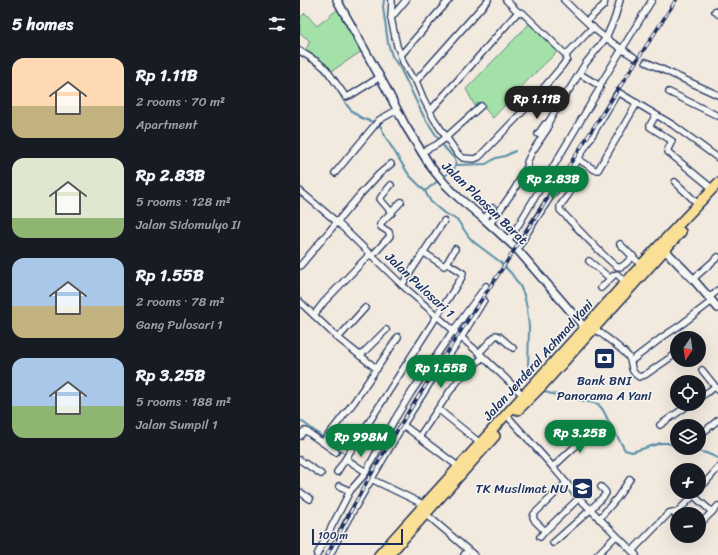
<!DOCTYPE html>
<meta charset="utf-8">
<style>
:root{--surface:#171b24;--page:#20242c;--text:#f1f3f6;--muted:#9ea1a6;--accent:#0b8043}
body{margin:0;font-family:Sriracha,sans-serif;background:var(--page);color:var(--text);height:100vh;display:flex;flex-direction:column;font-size:15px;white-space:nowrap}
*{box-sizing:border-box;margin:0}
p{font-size:13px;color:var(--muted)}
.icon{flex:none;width:22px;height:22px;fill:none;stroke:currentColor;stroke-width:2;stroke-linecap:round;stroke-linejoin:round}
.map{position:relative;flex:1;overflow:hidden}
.sheet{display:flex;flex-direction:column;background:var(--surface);width:300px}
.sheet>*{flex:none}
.needle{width:26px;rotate:193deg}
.buttons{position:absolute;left:370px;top:331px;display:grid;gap:8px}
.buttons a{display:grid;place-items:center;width:36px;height:36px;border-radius:50%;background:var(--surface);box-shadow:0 4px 16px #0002;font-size:20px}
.scale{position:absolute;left:12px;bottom:10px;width:91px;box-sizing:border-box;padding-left:4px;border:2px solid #1b2f5e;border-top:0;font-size:11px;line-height:14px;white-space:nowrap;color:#1b2f5e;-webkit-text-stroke:3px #f6f6f2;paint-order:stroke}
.price{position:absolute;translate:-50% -34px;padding:0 9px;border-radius:14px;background:var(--accent);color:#fff;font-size:13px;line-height:26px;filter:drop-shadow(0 1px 2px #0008)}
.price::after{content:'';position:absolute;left:50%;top:24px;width:12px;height:9px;margin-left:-6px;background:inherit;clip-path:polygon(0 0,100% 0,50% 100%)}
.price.on{background:#222;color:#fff}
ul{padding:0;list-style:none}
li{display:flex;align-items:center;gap:12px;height:100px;padding:0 12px}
li span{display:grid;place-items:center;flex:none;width:112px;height:80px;border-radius:12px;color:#555}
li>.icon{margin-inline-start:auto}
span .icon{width:48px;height:48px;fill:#fffc;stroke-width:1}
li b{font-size:17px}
h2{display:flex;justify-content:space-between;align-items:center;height:48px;padding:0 12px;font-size:17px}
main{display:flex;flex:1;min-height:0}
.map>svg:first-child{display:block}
</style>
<main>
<section class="sheet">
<h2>5 homes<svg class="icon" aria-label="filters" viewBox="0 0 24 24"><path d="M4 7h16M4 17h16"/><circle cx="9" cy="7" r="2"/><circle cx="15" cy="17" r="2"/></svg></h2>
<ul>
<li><span style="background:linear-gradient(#ffd9b3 60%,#c2b280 0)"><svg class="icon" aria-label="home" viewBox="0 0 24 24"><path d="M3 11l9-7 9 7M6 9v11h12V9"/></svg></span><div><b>Rp 1.11B</b><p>2 rooms · 70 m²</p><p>Apartment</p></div></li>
<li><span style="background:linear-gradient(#dfe7d0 75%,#8fb573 0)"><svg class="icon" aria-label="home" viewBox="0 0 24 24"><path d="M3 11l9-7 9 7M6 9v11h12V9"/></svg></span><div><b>Rp 2.83B</b><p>5 rooms · 128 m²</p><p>Jalan Sidomulyo II</p></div></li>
<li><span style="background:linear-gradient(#a9c7e8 60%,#c2b280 0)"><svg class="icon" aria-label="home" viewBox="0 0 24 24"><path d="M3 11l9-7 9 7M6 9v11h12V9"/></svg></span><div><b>Rp 1.55B</b><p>2 rooms · 78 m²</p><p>Gang Pulosari 1</p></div></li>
<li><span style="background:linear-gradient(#a9c7e8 60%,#8fb573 0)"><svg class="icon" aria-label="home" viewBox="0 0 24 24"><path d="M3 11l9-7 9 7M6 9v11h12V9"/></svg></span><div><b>Rp 3.25B</b><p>5 rooms · 188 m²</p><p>Jalan Sumpil 1</p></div></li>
</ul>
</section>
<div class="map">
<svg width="418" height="555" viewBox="0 0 418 555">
<rect width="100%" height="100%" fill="#f2e9df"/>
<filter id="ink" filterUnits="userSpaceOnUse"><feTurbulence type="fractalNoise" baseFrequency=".025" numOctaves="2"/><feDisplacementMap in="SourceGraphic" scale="8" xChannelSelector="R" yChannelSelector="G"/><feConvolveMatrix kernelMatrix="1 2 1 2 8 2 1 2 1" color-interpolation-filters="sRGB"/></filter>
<g filter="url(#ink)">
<g fill="#a4e1a8" stroke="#608883">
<path d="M38,9L62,51L32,71L26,64L5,51L10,41L0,33V18L5,13L17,26Z"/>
<path d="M230,23L258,51L229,79L193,118L179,102L175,106L166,89Z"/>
</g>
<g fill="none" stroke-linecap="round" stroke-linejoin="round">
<g stroke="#5890a7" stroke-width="2">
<path d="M84,0L83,7L88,43L92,56L101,70L124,117L144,147L155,159L156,163L154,169L142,178"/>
<path d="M20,67L33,83"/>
<path d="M39,91C43,102 52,114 64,119C68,121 74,122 79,123L86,138L109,175L125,191L127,195L131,202L144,213L152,217L158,221L169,237L175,243L199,261L211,273L220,286L224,295L227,308L229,327L228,369L229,376L232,381"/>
<path d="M156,165L186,164L196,158L205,156L215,151"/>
<path d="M125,191L139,180"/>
<path d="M243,390L248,393L298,404L303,410L309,422L325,450L332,452L361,443H367L377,446"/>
<path d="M0,420L60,465"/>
<path d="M384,448L406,453L418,458"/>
</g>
<defs>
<g id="minor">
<path d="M92,0L91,18L97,46L101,55L103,62L111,76L116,81L123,98L134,119L157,153L163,158L174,159L179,157L229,105L262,66L267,59L266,55L225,15L223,13L218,12L206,0"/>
<path d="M264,0C275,11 286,22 298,32C309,41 322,49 334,57"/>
<path d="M415,11L418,14"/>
<path d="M91,18L106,0"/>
<path d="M287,21L304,5L305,0"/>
<path d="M0,51L19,63L26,69L46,97L51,95L80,77"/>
<path d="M101,55L149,0"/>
<path d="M266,55L293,27"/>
<path d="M346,62L418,95"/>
<path d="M280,74L300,86"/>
<path d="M116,81L188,0"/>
<path d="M369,92L418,116"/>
<path d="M130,111L166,71L218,12"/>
<path d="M356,115L350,125V127L372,141L368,149V152L413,189"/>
<path d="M238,134L245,124L248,123"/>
<path d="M122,152L136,145L143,140L181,106"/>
<path d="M278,159L295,170H298L337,103"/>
<path d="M35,173L79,120L97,110"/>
<path d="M375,182L398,204"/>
<path d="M91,185L81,197L80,199L92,213"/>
<path d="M0,191L37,222L102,285L179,353L224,396"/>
<path d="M269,194L260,206V210C268,218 312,266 318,267C323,268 329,260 333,256"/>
<path d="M184,219L193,208"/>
<path d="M190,224L214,190L228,165L227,162L232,152L248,128V123L260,103L271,87L285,64L306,38L315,17L320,0"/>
<path d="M208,241L219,224L294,98L300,88V85L352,0"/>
<path d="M320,244L342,266"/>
<path d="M217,250L227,233L251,196L262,183L278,159L318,92L373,125L418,158"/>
<path d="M72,256L90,236L89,232L81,227L80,224L101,202"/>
<path d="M289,261L310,278"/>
<path d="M147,263L155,249"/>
<path d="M0,266L58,197L79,174L91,164"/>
<path d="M393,279L418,257"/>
<path d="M102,285L144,221"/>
<path d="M301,288L314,275L317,274L326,283"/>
<path d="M409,298L418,290"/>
<path d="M0,302L38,338L77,369"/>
<path d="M14,315L24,302L70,254"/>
<path d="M294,328C305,337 318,345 328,356C334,364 328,370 339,377L345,375L377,353"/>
<path d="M38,338L65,308"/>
<path d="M179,353L196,335L199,336L213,348"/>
<path d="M60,356L86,330"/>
<path d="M331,361L364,336L382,324L412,301"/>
<path d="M402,370L418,390"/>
<path d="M399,398L415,387"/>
<path d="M138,409L180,443"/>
<path d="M210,419L253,467L279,498L336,555"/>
<path d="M103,425L159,467"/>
<path d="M360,425L390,404"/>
<path d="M0,436L4,431H6L36,452"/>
<path d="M399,436L418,420"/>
<path d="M119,437L150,391L162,376L182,358"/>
<path d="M23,442L54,402L98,337"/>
<path d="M46,459L66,472"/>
<path d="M0,460L21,474"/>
<path d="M253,467L295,428"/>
<path d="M37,472L162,277L163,273L147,263L144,266L123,252"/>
<path d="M71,479L125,505"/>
<path d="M39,486L50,491"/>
<path d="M399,490L418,468"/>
<path d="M0,492L10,499"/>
<path d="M394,496L412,512"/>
<path d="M126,514L174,555"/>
<path d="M375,514L397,492"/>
<path d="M299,519L317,498L330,479"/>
<path d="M399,525L418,506"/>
<path d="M245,531L235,521L233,517L234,514L266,483"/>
<path d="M240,537L245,531L279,498"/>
<path d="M388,537L389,536"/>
<path d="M253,543L290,510L304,496L306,493L305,491L301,487"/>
<path d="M332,551L369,513L373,512L377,516"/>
<path d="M17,555L50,491L64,475L95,419L111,393L153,331L186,286"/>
<path d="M30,555L46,523L103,425L135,375L161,338L184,300"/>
<path d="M164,555L168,550"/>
<path d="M297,555L316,536"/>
</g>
<g id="tertiary">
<path d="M37,0L86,88L105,125L131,167L145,184L159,198L184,219L216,248L285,328"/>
<path d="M365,250L393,279L418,308"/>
</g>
<g id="primary">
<path d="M218,410L242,386L381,232"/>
<path d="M79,555L354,251L418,183"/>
<path d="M89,555L195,436"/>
</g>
</defs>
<use href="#minor" stroke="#1b2f5e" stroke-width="8"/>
<use href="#tertiary" stroke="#1b2f5e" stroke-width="10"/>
<use href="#primary" stroke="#1b2f5e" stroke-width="12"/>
<use href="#minor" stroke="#f6f6f2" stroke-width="5.5"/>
<use href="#tertiary" stroke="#f6f6f2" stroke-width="7"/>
<use href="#primary" stroke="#fadf96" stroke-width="9"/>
<defs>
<path id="rail" d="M27,555L69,478L104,419L158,335L202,269L376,0"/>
</defs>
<use href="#rail" stroke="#1b2f5e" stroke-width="3.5"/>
<use href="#rail" stroke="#f6f6f2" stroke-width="2" stroke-dasharray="6" stroke-linecap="butt"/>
</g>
</g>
<defs>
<symbol id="bank-square" viewBox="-11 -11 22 22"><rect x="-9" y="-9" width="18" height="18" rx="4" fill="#1b2f5e" stroke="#f6f6f2"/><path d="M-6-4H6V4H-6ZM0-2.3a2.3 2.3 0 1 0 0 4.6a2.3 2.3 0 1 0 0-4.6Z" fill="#fff"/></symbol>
<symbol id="school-square" viewBox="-11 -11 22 22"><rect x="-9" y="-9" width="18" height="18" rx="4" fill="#1b2f5e" stroke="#f6f6f2"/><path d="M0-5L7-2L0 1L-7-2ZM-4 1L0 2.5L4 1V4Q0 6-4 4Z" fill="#fff"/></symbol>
</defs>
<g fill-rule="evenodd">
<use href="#bank-square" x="292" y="346" width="25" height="25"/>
<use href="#school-square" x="270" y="476" width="25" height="25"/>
</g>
<g text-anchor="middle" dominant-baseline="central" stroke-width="3" stroke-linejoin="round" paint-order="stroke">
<g font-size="13" fill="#1b2f5e" stroke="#f6f6f2">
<text transform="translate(185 203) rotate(44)">Jalan Plaosan Barat</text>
<text transform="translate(120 285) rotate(43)">Jalan Pulosari 1</text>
<text transform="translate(238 360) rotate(-48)">Jalan Jenderal Achmad Yani</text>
</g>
<g font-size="13" fill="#1b2f5e" stroke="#f6f6f2">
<text x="304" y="380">Bank BNI<tspan x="304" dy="15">Panorama A Yani</tspan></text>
<text x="268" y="488" text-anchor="end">TK Muslimat NU</text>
</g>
</g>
</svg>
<div class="buttons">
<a><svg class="needle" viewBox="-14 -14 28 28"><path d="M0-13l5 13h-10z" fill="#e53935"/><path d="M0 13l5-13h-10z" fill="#9ea1a6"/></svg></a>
<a><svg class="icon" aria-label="locate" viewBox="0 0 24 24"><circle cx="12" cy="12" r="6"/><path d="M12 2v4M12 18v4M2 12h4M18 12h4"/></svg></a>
<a><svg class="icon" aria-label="layers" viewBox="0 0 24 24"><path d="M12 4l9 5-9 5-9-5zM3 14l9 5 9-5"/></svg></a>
<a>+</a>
<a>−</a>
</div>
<div class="scale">100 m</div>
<b class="price on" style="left:237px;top:120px">Rp 1.11B</b>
<b class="price" style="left:253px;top:200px">Rp 2.83B</b>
<b class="price" style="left:141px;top:389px">Rp 1.55B</b>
<b class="price" style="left:280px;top:454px">Rp 3.25B</b>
<b class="price" style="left:61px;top:458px">Rp 998M</b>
</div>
</main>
